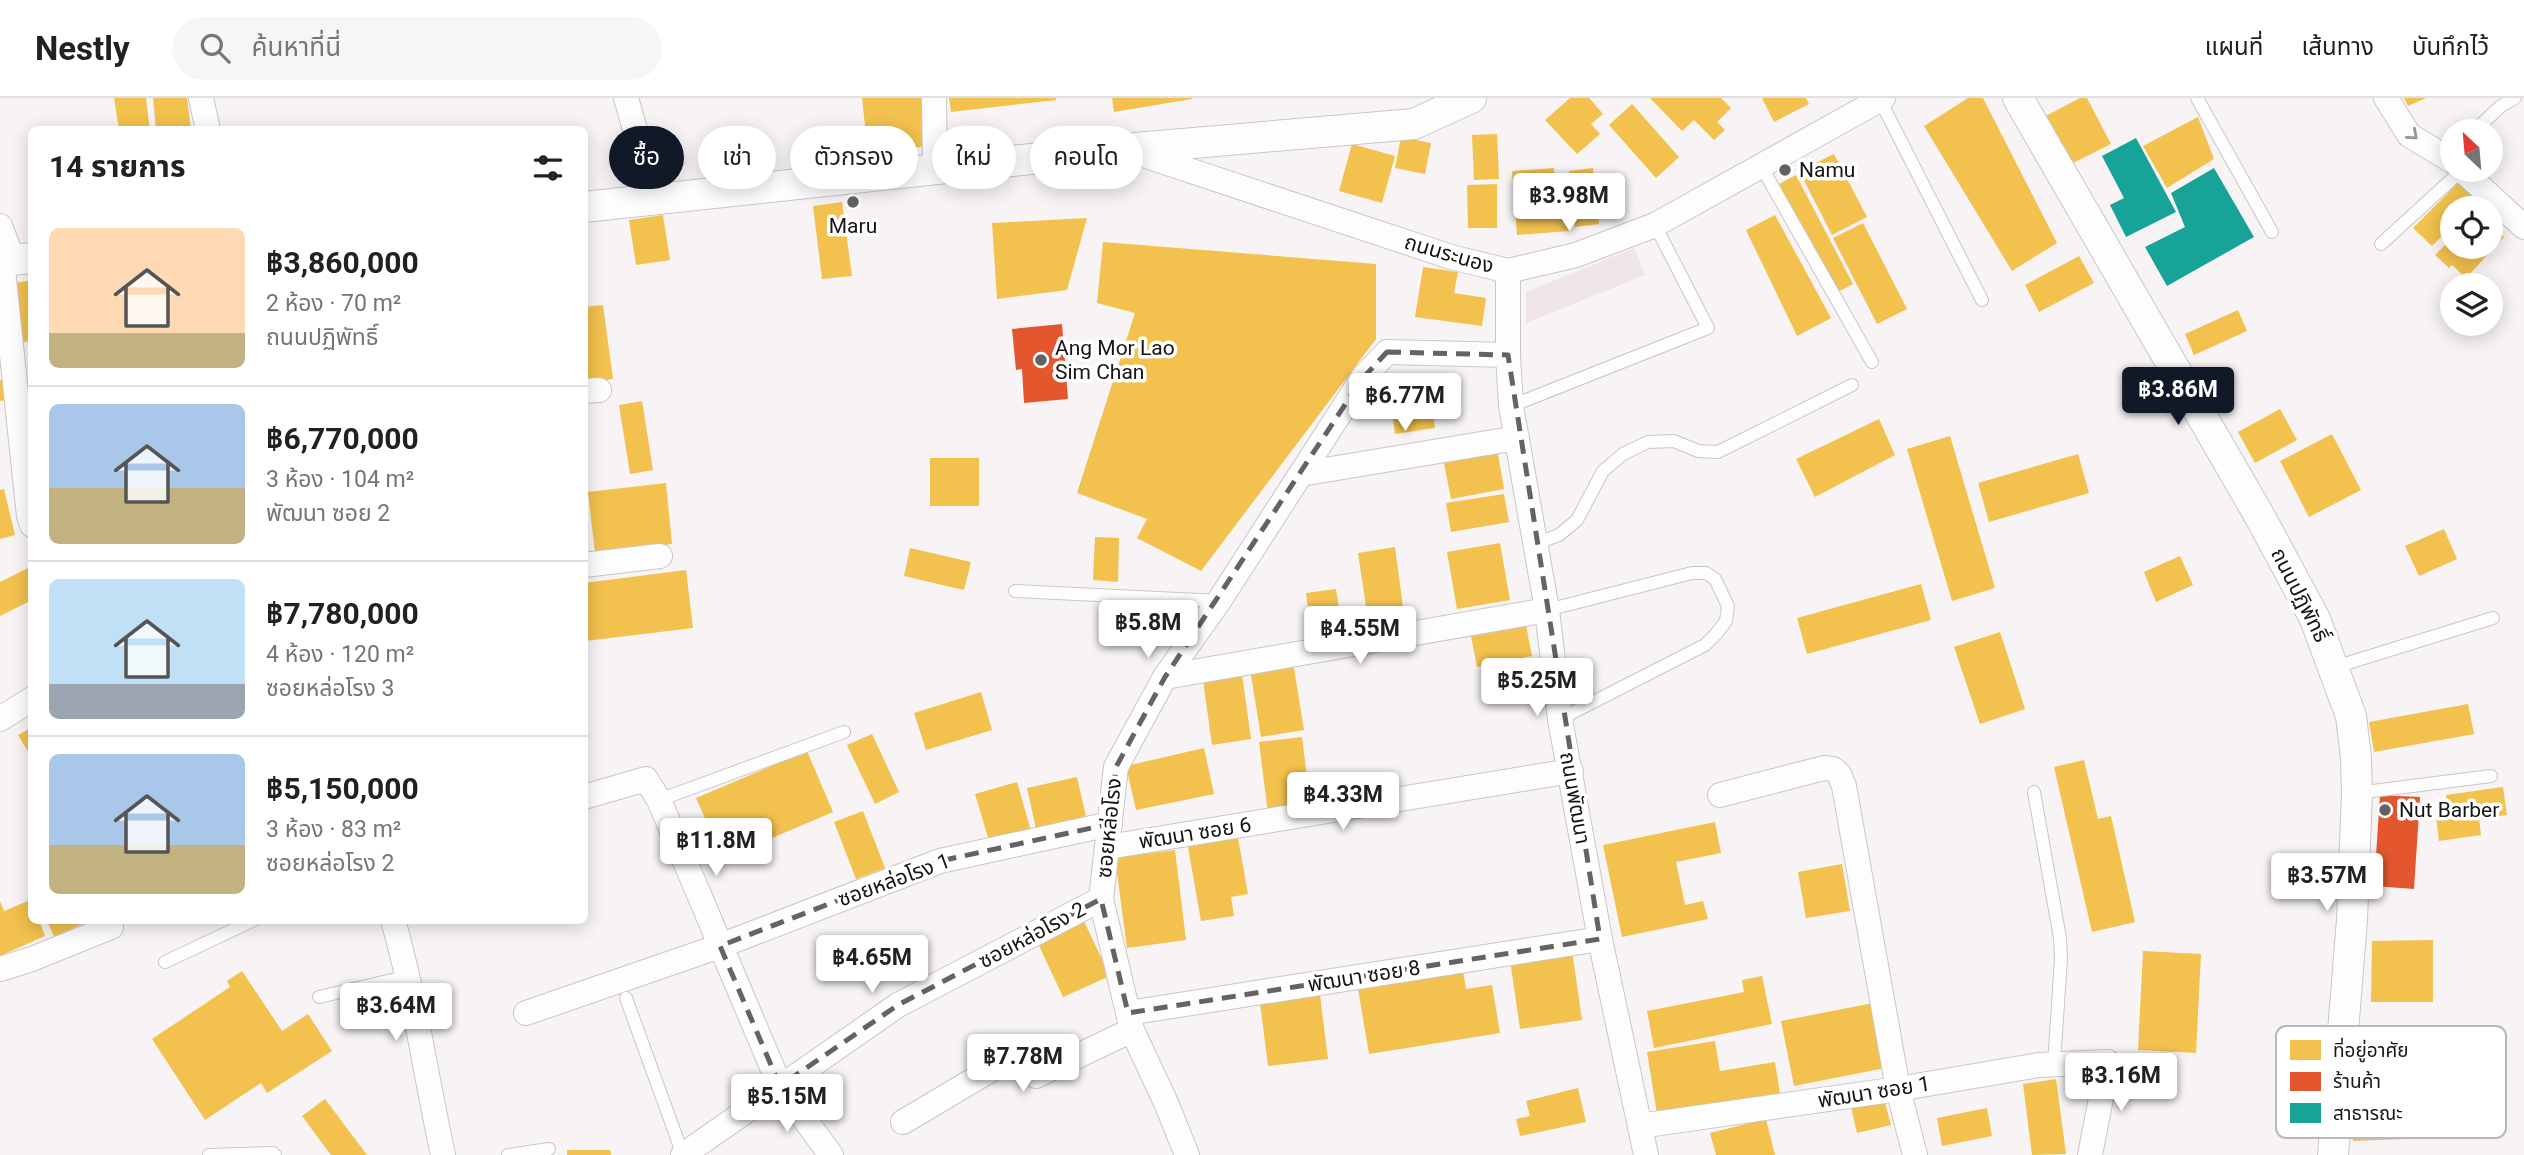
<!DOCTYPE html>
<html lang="th">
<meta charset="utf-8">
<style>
:root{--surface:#fff;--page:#f6f6f6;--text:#202124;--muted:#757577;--line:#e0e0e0;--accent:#111827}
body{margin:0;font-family:Roboto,"Noto Sans Thai",sans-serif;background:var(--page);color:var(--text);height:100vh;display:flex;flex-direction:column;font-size:26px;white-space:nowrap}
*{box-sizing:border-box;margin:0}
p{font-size:23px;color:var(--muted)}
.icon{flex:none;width:38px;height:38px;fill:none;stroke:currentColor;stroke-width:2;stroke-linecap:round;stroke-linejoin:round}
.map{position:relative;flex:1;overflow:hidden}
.drawer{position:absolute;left:28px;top:28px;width:560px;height:798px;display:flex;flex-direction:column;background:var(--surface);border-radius:10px;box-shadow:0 4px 18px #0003}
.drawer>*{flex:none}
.banner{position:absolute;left:609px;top:28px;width:665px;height:63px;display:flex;gap:14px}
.needle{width:46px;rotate:334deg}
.controls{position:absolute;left:2440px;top:21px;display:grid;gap:14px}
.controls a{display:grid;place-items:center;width:63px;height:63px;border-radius:50%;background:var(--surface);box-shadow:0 4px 18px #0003;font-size:35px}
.price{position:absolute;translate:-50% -60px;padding:0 16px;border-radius:7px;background:#fff;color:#222;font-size:23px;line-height:46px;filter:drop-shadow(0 2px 4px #0008)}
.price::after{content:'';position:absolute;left:50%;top:42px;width:21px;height:16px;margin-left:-10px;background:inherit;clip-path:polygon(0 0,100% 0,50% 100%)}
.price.active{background:var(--accent);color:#fff}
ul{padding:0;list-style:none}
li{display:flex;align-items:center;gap:21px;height:175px;padding:0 21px}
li+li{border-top:2px solid var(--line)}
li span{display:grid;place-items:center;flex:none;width:196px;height:140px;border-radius:10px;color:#555}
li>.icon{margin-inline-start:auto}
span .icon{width:84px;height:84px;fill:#fffc;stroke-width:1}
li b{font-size:30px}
h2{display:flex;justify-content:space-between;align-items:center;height:84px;padding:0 21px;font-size:30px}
.chip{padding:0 24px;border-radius:32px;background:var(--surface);box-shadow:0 4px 18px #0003;font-size:24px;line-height:63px}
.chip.active{background:var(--accent);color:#fff}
header{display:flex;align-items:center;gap:42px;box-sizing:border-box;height:98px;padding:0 35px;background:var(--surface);border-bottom:2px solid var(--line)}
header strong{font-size:33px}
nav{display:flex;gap:38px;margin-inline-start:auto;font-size:24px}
.search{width:490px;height:63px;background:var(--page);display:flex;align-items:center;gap:18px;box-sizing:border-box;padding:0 24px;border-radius:38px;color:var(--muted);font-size:26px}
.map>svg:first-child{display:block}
</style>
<header>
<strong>Nestly</strong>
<div class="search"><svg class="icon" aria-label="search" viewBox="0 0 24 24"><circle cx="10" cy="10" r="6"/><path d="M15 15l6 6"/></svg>ค้นหาที่นี่</div>
<nav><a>แผนที่</a><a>เส้นทาง</a><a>บันทึกไว้</a></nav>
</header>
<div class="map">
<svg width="2524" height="1057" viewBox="0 0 2524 1057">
<rect width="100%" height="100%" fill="#f8f4f5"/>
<path fill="#f0e5e6" d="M1634,150L1645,177L1526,225V194Z"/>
<g fill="#f2c14e">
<path d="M114,0H146L150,32H119Z"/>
<path d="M153,0H187L191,32H156Z"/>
<path d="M862,0H923L928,48L868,55Z"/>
<path d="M949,0H1056V2L951,14Z"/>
<path d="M1112,0H1192V1L1114,14Z"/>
<path d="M1570,0H1589L1603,16L1591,26L1600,36L1577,56L1545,22Z"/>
<path d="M1650,0H1721L1731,10L1717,24L1725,32L1714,42L1694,22L1682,33Z"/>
<path d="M1762,0H1806L1809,6L1774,24Z"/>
<path d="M1968,0H1983L2057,145L2012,173L1924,28Z"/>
<path d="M2080,0H2087L2111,46L2065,69L2040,21Z"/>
<path d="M2404,0H2426L2408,8Z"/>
<path d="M1632,6L1679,59L1656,80L1609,27Z"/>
<path d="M2198,19L2214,61L2167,90L2143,48Z"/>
<path d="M1497,36L1499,81L1474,82L1472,37Z"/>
<path d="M1401,39L1431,45L1425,76L1395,70Z"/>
<path d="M1352,46L1395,58L1382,105L1339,93Z"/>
<path d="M1834,56L1867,119L1832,137L1799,73Z"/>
<path d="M1554,70L1556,104L1568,102L1570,133L1517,137L1512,73Z"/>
<path d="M1593,70L1599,126L1575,129L1569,73Z"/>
<path d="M1796,77L1853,186L1836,195L1779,86Z"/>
<path d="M2461,82L2479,101L2470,110H2452V128L2432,148L2413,130Z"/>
<path d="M1497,86V130H1468L1467,87Z"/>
<path d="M842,104L852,178L822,181L813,108Z"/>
<path d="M663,117L670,162L636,167L629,122Z"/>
<path d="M1775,117L1831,220L1797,238L1746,132Z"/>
<path d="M1087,120L1067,192L997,201L992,125Z"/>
<path d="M1863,125L1907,211L1877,226L1833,140Z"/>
<path d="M2490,126L2504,139L2466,180L2452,167L2449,170L2435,157L2452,140V149H2490Z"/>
<path d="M1103,144L1376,166V241L1201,473L1137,440L1147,421L1077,395L1135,215L1097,205Z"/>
<path d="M2079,158L2094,185L2039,214L2025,187Z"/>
<path d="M1423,169L1458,174L1454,195L1486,200L1482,228L1415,219Z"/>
<path d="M29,183L32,243L15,245L8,185Z"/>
<path d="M603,207L613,281L584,285V209Z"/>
<path d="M2238,212L2247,233L2194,257L2185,236Z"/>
<path d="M5,281L7,302L0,303V282Z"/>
<path d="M1429,283L1435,330L1395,336L1391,306L1398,305L1396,287Z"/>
<path d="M642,303L653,372L630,376L619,307Z"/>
<path d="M2280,311L2297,342L2255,365L2238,334Z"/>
<path d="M1879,321L1895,357L1815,399L1796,361Z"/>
<path d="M2332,336L2361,392L2309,419L2280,363Z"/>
<path d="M1950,338L1995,490L1952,503L1907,351Z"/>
<path d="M1497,350L1504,391L1451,401L1443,360Z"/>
<path d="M2078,356L2089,395L1989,424L1978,385Z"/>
<rect x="930" y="360" width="49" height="48"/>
<path d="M666,385L672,446L595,455L588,394Z"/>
<path d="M4,391L15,437L0,441V392Z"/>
<path d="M1504,396L1509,424L1451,434L1446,405Z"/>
<path d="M2444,431L2457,461L2419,478L2405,448Z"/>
<path d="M1095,439L1119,440L1118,484L1093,482Z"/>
<path d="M1500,445L1510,502L1457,511L1447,454Z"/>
<path d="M1395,449L1405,524L1369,529L1358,455Z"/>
<path d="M910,450L971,464L964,492L904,478Z"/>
<path d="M2180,458L2193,487L2156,504L2144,474Z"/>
<path d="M32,468V502L0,518V484Z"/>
<path d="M686,472L693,530L585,543L584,485Z"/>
<path d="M1921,486L1931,522L1807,556L1797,520Z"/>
<path d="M1336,491L1342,530L1311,534L1306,495Z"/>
<path d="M1526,527L1532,558L1477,569L1471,538Z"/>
<path d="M2000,534L2025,611L1980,626L1954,549Z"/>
<path d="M1293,564L1304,632L1261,639L1250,571Z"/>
<path d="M1241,569L1251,641L1212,647L1202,575Z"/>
<path d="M981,594L992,632L926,652L914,615Z"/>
<path d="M2468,606L2474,636L2374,654L2369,624Z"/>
<path d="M32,623V660L18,637L31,630L28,625Z"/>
<path d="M872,636L899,694L875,706L847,647Z"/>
<path d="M1302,639L1311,710L1268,716L1259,644Z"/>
<path d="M1204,650L1214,696L1136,712L1126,668Z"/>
<path d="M807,653L833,714L723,761L696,700Z"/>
<path d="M2084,662L2098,721L2111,718L2135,824L2092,834L2054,669Z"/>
<path d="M1077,679L1086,719L1036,731L1027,690Z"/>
<path d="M1017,684L1031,733L990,746L975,696Z"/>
<path d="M2503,689L2507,717L2479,721L2481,737L2439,743L2436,718L2449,716L2446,697Z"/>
<path d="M863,713L885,770L856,781L834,724Z"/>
<path d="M1715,724L1721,755L1676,764L1685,807L1703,803L1708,821L1622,839L1603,747Z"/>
<path d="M1238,740L1248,796L1231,799L1234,818L1201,823L1188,749Z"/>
<path d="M1175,752L1186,842L1127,850L1115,760Z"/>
<path d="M1842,766L1850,813L1806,820L1798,774Z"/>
<path d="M30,802L32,822H39L45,838L0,858V803L4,813Z"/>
<path d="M1080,815L1110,878L1063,899L1034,837Z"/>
<path d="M47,822H82L84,825L54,839Z"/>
<path d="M2433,842V904H2371L2372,843Z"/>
<path d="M1572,852L1582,922L1520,931L1510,862Z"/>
<path d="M2143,853L2201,856L2196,955L2138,952Z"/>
<path d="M1462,867L1466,891L1492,887L1500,935L1369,956L1357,885Z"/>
<path d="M242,873L282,933L308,916L332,953L267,995L261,985L205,1022L152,941L230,889L227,883Z"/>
<path d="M1762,878L1772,926L1654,950L1647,913L1744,894L1742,882Z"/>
<path d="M1320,897L1328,961L1268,968L1260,905Z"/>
<path d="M1873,905L1885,970L1794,988L1781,923Z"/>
<path d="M1715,943L1720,973L1775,964L1780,996L1657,1016L1647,954Z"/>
<path d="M2056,981L2066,1056L2032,1057L2023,986Z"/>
<path d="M1578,990L1586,1024L1520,1038L1516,1021L1530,1018L1526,1003Z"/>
<path d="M1883,997L1891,1027L1857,1035L1850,1005Z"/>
<path d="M325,1001L367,1057H331L302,1018Z"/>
<path d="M1987,1010L1992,1038L1942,1048L1937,1020Z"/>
<path d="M2434,1010V1040L2353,1043V1018L2398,1017V1011Z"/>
<path d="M1766,1021L1775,1057H1716L1710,1035Z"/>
<path d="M567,1052H610L611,1057H567Z"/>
</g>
<g fill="#e4572e">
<path d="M1062,226L1068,301L1024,305L1022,271L1016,272L1012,231Z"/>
<path d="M2380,697L2420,699L2414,791L2374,788Z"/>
</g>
<g fill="#17a398">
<path d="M2136,40L2176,114L2126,139L2110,107L2124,100L2102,58Z"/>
<path d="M2214,70L2254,139L2167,188L2145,149L2185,129L2171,95Z"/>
</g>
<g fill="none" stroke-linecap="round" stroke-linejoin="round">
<defs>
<g id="service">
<path d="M2197,0L2272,134"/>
<path d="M1880,2L1982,202"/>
<path d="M2474,33L2501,8L2515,0"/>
<path d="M1761,68L1872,264"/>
<path d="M2381,146L2462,72"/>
<path d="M1511,308L1708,230L1655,127"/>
<path d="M1535,446L1559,437L1577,422L1603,373L1623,356L1648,344L1674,343L1698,353L1718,354L1852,287"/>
<path d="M1015,493L1219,503"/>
<path d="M1547,512L1692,475H1706L1715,481L1728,508L1726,523L1716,536L1705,547L1560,621"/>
<path d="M2335,569L2493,520"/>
<path d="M2034,694L2060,840L2061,861L2054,965"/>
<path d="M2357,695L2491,678"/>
<path d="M659,702L844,634"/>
<path d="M165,864L254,822"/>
<path d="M319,899L409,878"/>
<path d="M626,900L683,1057"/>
<path d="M2108,964L2156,971"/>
<path d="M209,1057L273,1055L275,1057"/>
<path d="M508,1057L549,1051"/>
</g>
<g id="minor">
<path d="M201,0L208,32"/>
<path d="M626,0L655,102"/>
<path d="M934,0L935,72"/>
<path d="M2386,0L2409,37L2452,63"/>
<path d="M1128,52L1451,159L1508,173L1576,157L1655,127L1883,0"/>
<path d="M2462,72L2524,129"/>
<path d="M0,128L13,162"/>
<path d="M2,162L29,418L32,427"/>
<path d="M1508,173V257L1511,308L1547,512L1560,621L1600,841L1646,1057"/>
<path d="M584,293L599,292"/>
<path d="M1301,376L1517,340"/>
<path d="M584,467L660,458"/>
<path d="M1165,579L1547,512"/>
<path d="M0,621L32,601"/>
<path d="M1720,697L1824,670L1833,671L1839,676L1844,688L1898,991L1915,1057"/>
<path d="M584,699L646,681L659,702L780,988L831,1057"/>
<path d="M1108,749L1571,673"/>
<path d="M393,822C415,899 426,979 443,1057"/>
<path d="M0,871L32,861L111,829"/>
<path d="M526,915L720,848L940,763L1110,726"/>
<path d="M1128,915L1600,841"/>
<path d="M903,1024L1019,955L1036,978L1132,932"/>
<path d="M1640,1028L1898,991L2039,967L2108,964L2090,1057"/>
<path d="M683,1057L898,907L1101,801"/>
<path d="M1187,1057L1167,1007L1132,932L1101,801L1116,669L1165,579L1219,503L1362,281L1387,254L1508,257"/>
</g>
<g id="tertiary">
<path d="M2018,0L2259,417L2315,521L2351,618L2356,660L2357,695L2352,822L2333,1057"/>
<path d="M584,109L1124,51L1414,26L1471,0"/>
<path d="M0,163L32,160"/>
</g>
</defs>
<use href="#service" stroke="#c9c6c7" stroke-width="14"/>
<use href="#minor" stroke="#c9c6c7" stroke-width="26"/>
<use href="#tertiary" stroke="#c9c6c7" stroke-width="32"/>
<use href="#service" stroke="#fefdfe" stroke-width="12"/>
<use href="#minor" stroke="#fefdfe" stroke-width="24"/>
<use href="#tertiary" stroke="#fefdfe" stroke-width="30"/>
</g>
<defs><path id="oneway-chevron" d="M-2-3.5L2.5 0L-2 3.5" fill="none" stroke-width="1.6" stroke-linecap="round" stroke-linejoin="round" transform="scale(1.75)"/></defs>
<use stroke="#969495" href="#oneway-chevron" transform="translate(2413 37) rotate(41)"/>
<path fill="none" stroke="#656263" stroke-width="5" stroke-dasharray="14 9" stroke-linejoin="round" d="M1387,254L1508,257L1600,841L1128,915L1101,801L898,907L780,988L720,848L940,763L1110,726L1116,669L1165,579L1362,281Z"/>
<g fill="#656263" stroke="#fff" stroke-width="2.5">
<circle cx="1785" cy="72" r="7"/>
<circle cx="853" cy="104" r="7"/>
<circle cx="1041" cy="262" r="7"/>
<circle cx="2385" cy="712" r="7"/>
</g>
<g text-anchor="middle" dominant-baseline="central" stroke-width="7" stroke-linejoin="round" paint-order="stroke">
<g font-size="21" fill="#161414" stroke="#fff" text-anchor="start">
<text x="1799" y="72">Namu</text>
<text x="853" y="128" text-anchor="middle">Maru</text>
<text x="1055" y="250">Ang Mor Lao<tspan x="1055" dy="24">Sim Chan</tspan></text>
<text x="2399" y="712">Nut Barber</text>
</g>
<g font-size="21" fill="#161414" stroke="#fff">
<text transform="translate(1449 156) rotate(16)">ถนนระนอง</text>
<text transform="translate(2300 497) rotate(63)">ถนนปฏิพัทธิ์</text>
<text transform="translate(1575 700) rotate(80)">ถนนพัฒนา</text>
<text transform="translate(1109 730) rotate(-84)">ซอยหล่อโรง</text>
<text transform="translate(1195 735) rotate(-9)">พัฒนา ซอย 6</text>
<text transform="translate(894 782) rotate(-20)">ซอยหล่อโรง 1</text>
<text transform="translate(1032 837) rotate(-28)">ซอยหล่อโรง 2</text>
<text transform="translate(1364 878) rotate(-9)">พัฒนา ซอย 8</text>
<text transform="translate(1874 994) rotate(-9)">พัฒนา ซอย 1</text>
</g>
</g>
<rect x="2276" y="928" width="230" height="112" rx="10" fill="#fff" stroke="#b9b8b8" stroke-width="2"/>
<rect x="2290" y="942" width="31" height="20" fill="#f2c14e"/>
<rect x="2290" y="974" width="31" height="19" fill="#e4572e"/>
<rect x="2290" y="1005" width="31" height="20" fill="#17a398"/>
<g font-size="19" fill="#161414">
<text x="2333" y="959">ที่อยู่อาศัย</text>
<text x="2333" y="990">ร้านค้า</text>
<text x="2333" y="1022">สาธารณะ</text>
</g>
</svg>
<div class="controls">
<a><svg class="needle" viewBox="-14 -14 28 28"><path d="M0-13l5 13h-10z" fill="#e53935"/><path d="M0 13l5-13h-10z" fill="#757577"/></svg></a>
<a><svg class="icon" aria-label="locate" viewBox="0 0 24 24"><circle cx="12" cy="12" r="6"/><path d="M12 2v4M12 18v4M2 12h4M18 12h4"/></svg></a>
<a><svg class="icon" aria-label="layers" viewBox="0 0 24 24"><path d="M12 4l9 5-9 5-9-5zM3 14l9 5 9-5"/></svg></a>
</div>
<b class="price" style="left:1569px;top:135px">฿3.98M</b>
<b class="price active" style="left:2178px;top:329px">฿3.86M</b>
<b class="price" style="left:1405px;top:335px">฿6.77M</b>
<b class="price" style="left:1148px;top:562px">฿5.8M</b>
<b class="price" style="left:1360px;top:568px">฿4.55M</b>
<b class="price" style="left:1537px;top:620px">฿5.25M</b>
<b class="price" style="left:1343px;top:734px">฿4.33M</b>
<b class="price" style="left:716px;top:780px">฿11.8M</b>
<b class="price" style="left:2327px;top:815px">฿3.57M</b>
<b class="price" style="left:872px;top:897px">฿4.65M</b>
<b class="price" style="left:396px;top:945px">฿3.64M</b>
<b class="price" style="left:1023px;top:996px">฿7.78M</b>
<b class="price" style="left:2121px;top:1015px">฿3.16M</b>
<b class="price" style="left:787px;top:1036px">฿5.15M</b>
<div class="banner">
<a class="chip active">ซื้อ</a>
<a class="chip">เช่า</a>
<a class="chip">ตัวกรอง</a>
<a class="chip">ใหม่</a>
<a class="chip">คอนโด</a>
</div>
<section class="drawer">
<h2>14 รายการ<svg class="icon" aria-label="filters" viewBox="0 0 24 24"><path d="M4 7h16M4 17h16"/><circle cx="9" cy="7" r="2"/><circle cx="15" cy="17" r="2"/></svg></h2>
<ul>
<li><span style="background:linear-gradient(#ffd9b3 75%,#c2b280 0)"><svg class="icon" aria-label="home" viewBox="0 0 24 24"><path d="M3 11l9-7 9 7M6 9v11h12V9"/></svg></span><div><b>฿3,860,000</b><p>2 ห้อง · 70 m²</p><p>ถนนปฏิพัทธิ์</p></div></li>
<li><span style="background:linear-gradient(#a9c7e8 60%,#c2b280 0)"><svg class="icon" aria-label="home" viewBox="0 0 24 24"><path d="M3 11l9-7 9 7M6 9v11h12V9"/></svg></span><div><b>฿6,770,000</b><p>3 ห้อง · 104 m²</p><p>พัฒนา ซอย 2</p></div></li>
<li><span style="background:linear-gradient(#bfe0f5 75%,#9aa5b1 0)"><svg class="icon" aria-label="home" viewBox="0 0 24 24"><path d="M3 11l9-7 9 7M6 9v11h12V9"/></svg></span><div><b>฿7,780,000</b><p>4 ห้อง · 120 m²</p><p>ซอยหล่อโรง 3</p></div></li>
<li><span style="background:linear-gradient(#a9c7e8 65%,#c2b280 0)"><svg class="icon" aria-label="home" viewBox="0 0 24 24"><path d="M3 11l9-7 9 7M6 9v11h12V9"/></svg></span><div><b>฿5,150,000</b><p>3 ห้อง · 83 m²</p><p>ซอยหล่อโรง 2</p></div></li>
</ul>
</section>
</div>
